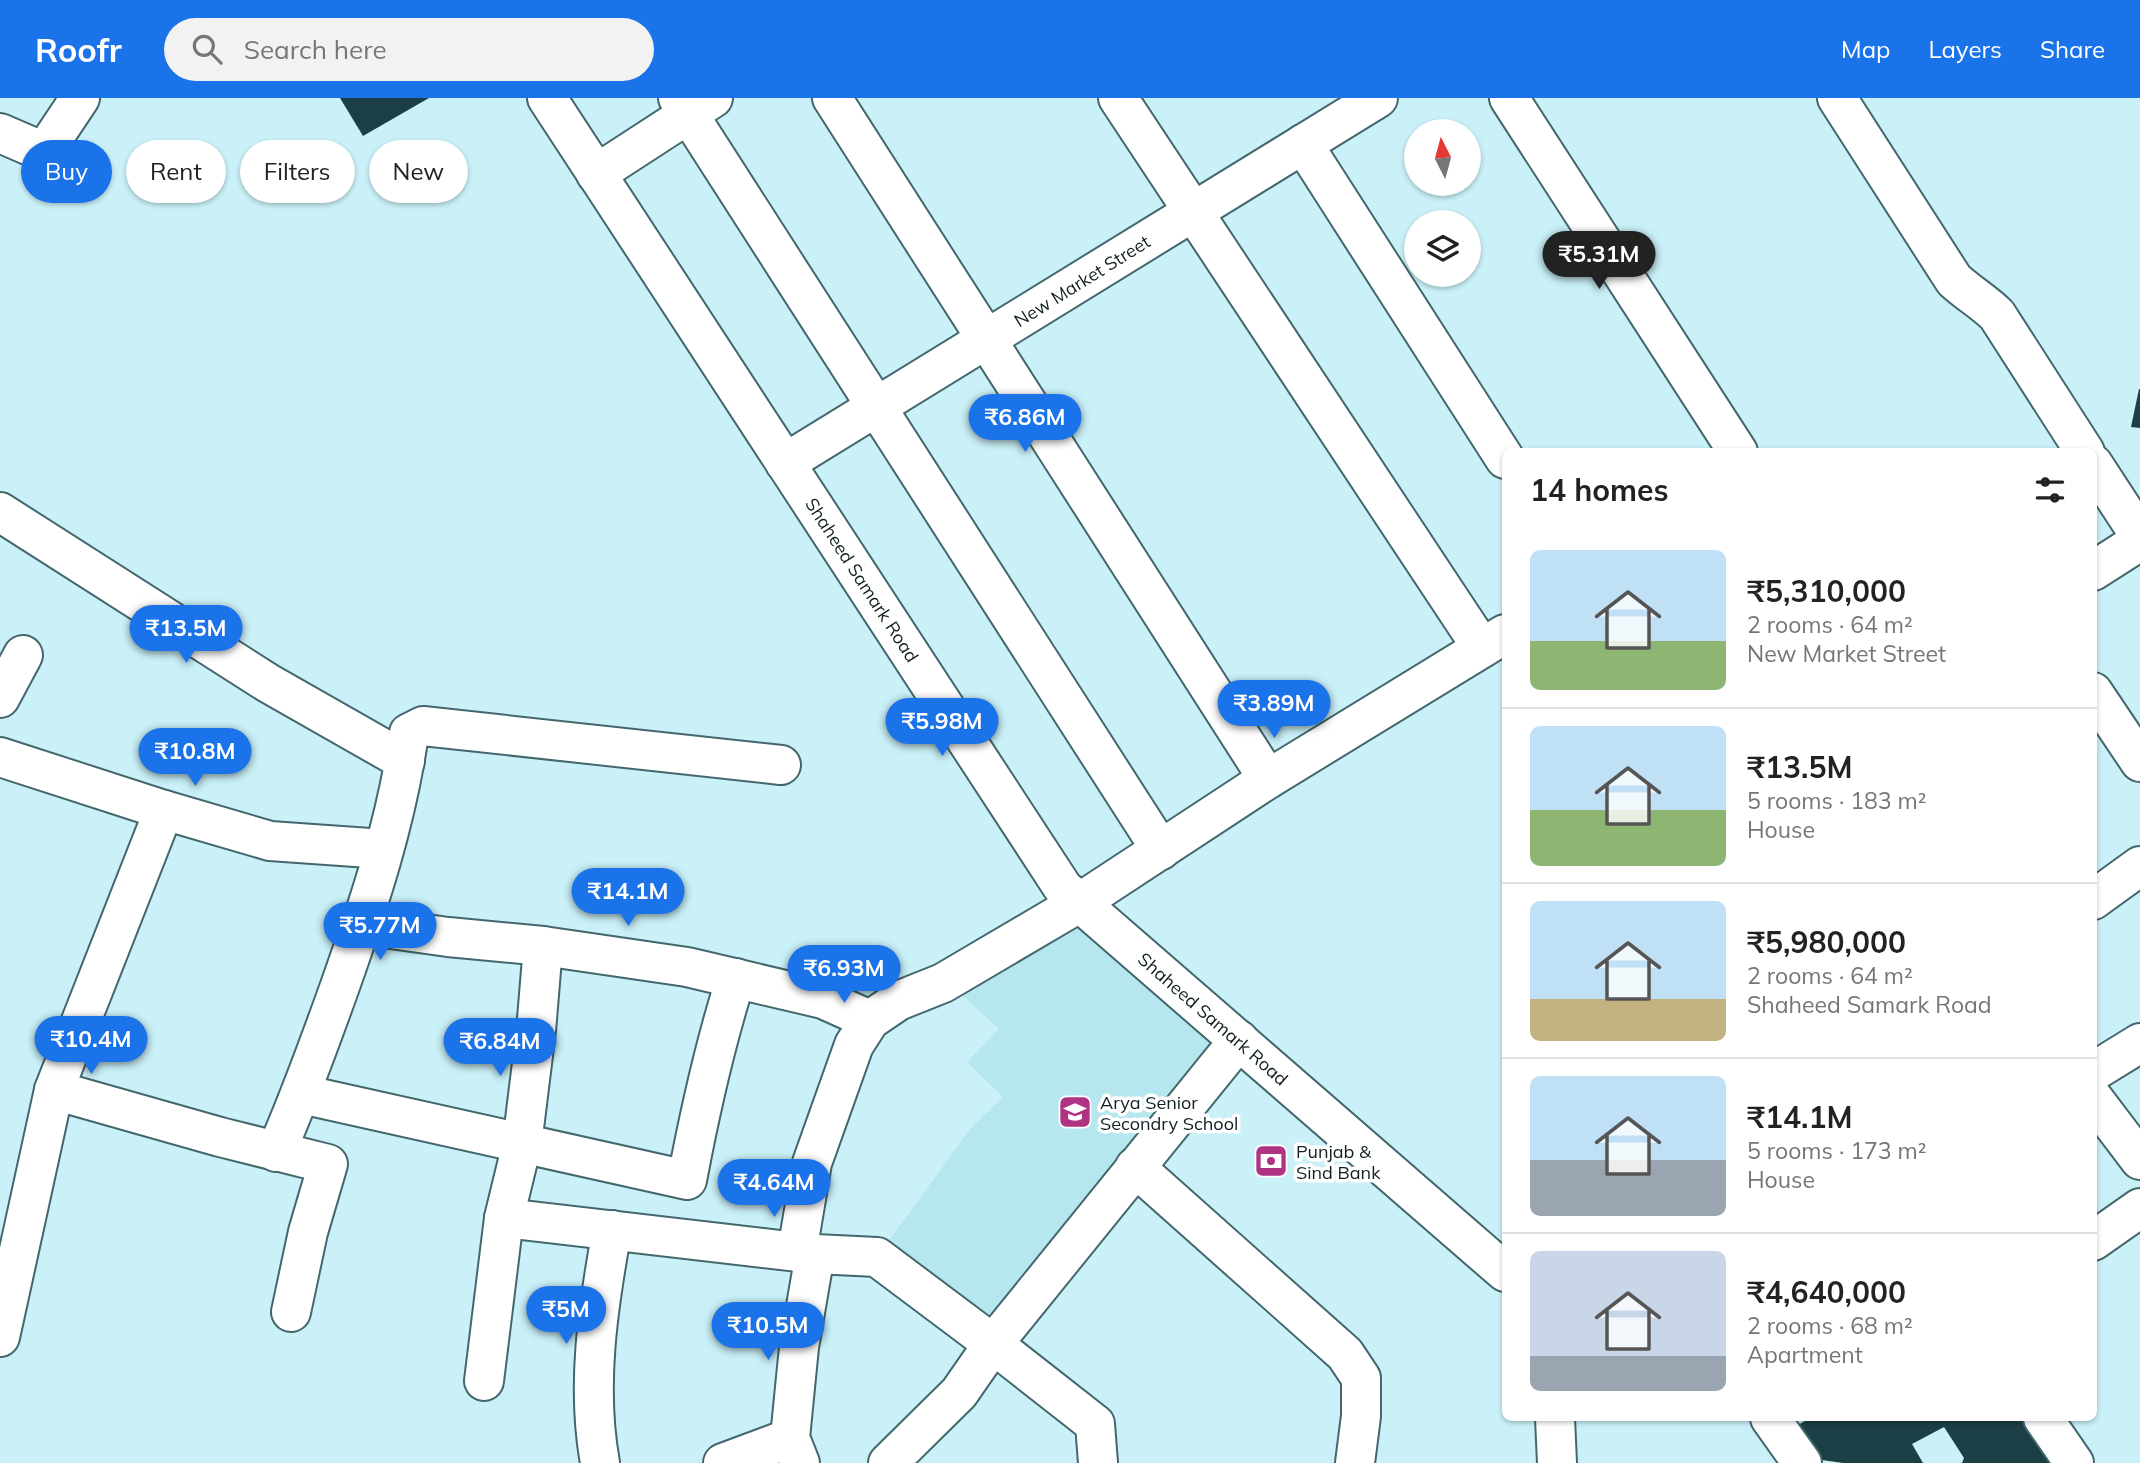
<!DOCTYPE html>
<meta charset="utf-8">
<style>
:root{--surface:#fff;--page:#f2f2f2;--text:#222;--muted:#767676;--line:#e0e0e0;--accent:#1a73e8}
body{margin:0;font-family:Mulish,sans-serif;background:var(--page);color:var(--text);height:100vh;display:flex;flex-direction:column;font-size:26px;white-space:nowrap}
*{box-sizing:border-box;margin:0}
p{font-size:23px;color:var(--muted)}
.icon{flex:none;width:38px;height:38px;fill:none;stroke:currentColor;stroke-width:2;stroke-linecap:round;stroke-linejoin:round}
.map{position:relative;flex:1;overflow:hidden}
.drawer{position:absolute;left:1502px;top:350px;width:595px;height:973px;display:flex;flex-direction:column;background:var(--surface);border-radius:10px;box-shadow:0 2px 5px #0004}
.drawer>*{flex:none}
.top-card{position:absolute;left:21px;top:42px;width:665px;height:63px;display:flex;gap:14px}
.needle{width:46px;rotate:354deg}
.tools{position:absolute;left:1404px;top:21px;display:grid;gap:14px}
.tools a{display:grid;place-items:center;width:77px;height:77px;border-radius:50%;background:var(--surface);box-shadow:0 2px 5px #0004;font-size:35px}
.price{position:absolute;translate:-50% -60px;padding:0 16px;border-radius:24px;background:var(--accent);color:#fff;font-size:23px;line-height:46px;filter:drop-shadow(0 2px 4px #0008)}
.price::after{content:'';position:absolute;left:50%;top:42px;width:21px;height:16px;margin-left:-10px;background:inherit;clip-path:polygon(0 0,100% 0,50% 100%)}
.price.current{background:#222;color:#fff}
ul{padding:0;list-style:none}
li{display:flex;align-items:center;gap:21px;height:175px;padding:0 28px}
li+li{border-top:2px solid var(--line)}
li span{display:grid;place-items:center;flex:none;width:196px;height:140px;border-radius:10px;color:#555}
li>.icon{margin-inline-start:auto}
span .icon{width:84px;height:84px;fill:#fffc;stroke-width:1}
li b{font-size:30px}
h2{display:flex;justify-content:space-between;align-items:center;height:84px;padding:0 28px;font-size:30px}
.tag{padding:0 24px;border-radius:32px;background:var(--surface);box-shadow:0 2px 5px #0004;font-size:24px;line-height:63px}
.tag.current{background:var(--accent);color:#fff}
header{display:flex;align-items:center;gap:42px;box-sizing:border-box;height:98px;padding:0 35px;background:var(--accent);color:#fff}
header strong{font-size:33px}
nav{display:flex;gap:38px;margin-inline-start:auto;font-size:24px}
.search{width:490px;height:63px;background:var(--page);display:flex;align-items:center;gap:18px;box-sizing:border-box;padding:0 24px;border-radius:38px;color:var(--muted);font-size:26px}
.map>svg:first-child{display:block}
</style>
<header>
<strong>Roofr</strong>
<div class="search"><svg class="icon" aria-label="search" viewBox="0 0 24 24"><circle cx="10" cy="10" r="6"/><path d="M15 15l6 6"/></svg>Search here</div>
<nav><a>Map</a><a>Layers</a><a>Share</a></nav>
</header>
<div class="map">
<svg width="2140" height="1365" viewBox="0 0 2140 1365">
<rect width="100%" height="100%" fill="#caf1f8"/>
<path fill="#b6e6ee" d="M1073,824L1216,947L986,1235L877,1159L971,1030L1003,999L967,964L999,931L960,895Z"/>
<g fill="#1c3f45">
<path d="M340,0H429L363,38Z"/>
<path d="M2139,291H2140V330L2131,329Z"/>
<path d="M1810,1320H2024L2057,1365H1962L1964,1360L1944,1329L1912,1346L1923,1365H1843L1822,1362L1798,1327Z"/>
</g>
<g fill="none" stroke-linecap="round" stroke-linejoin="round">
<defs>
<g id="minor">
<path d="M547,0L1063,790L1505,1174"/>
<path d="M678,0L1161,752"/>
<path d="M832,0L1268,681"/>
<path d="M1118,0L1482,550"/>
<path d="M1509,0L1738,354"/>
<path d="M1837,0L1954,182C1968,195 1984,204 1997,217L2085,354"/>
<path d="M0,35L44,54L80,0"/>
<path d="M1303,46L1505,361"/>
<path d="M596,76L713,0"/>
<path d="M785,365L1378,0"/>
<path d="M2093,366L2140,438"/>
<path d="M0,414L268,585L405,663"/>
<path d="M2093,473L2140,443"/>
<path d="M2093,594L2140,664"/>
<path d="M0,600L23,557"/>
<path d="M0,659L164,712L270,743L384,751"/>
<path d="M2093,802L2140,768"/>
<path d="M362,827L448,839L543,848L687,869L823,901L870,922"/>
<path d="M2093,974L2140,945"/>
<path d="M54,992L220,1039L328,1066L308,1134L291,1214"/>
<path d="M301,996L687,1082C700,1013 715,946 736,880"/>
<path d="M2093,1000L2140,1062"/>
<path d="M276,1054C300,999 320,944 340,888C369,806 397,722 409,635L423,628L781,667"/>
<path d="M1135,1069L1345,1256L1361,1280V1318L1355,1365"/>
<path d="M504,1120L815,1156L877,1159L993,1246L1095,1326L1098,1365"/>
<path d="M2093,1143L2140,1110"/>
<path d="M797,1154L812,1065L854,947L870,922L898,903L943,885L1079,805L1268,681L1505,536"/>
<path d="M0,1239L54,992L164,712"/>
<path d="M484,1283L504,1120L522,1046L536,933L543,848"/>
<path d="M1555,1320L1557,1365"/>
<path d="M1770,1320L1802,1365"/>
<path d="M2043,1320L2074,1365"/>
<path d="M600,1365C586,1288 598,1209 612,1132"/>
<path d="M723,1365L790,1340"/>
<path d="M800,1365L790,1340L799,1249L815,1156"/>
<path d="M888,1365L959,1295L993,1246L1239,942"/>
</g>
</defs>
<use href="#minor" stroke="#43676d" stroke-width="42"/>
<use href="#minor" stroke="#fff" stroke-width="38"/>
</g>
<defs>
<symbol id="school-square" viewBox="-11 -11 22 22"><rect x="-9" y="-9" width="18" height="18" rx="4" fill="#af3283" stroke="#fff"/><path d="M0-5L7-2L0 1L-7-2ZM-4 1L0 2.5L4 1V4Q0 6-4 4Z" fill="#fff"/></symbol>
<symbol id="bank-square" viewBox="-11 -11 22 22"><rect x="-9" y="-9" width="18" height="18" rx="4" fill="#af3283" stroke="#fff"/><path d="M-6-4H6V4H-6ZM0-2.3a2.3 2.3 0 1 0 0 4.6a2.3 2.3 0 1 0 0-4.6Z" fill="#fff"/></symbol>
</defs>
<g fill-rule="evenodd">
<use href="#school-square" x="1056" y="995" width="38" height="38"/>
<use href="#bank-square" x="1252" y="1044" width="38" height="38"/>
</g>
<g text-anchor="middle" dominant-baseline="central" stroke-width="7" stroke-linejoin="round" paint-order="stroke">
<g font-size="18" fill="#112022" stroke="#fff">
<text transform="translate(1082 183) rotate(-32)">New Market Street</text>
<text transform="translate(862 482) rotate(57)">Shaheed Samark Road</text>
<text transform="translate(1213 921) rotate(41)">Shaheed Samark Road</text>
</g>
<g font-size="18" fill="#112022" stroke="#fff" text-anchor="start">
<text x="1100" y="1004">Arya Senior<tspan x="1100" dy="21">Secondry School</tspan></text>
<text x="1296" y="1053">Punjab &amp;<tspan x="1296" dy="21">Sind Bank</tspan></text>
</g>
</g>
</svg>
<div class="tools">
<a><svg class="needle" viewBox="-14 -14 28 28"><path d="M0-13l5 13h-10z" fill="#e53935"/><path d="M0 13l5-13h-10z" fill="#767676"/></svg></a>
<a><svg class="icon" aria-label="layers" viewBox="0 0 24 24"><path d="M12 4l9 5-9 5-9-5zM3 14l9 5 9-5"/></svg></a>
</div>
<b class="price current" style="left:1599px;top:193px">₹5.31M</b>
<b class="price" style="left:1025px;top:356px">₹6.86M</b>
<b class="price" style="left:186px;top:567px">₹13.5M</b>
<b class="price" style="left:1274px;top:642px">₹3.89M</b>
<b class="price" style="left:942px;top:660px">₹5.98M</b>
<b class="price" style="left:195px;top:690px">₹10.8M</b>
<b class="price" style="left:628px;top:830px">₹14.1M</b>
<b class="price" style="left:380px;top:864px">₹5.77M</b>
<b class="price" style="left:844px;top:907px">₹6.93M</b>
<b class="price" style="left:91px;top:978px">₹10.4M</b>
<b class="price" style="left:500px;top:980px">₹6.84M</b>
<b class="price" style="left:774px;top:1121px">₹4.64M</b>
<b class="price" style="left:566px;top:1248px">₹5M</b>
<b class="price" style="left:768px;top:1264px">₹10.5M</b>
<div class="top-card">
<a class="tag current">Buy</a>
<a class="tag">Rent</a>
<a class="tag">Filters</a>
<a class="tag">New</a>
</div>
<section class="drawer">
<h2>14 homes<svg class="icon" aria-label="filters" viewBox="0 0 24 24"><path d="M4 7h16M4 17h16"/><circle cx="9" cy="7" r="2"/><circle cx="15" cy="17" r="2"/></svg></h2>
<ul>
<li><span style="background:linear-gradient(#bfe0f5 65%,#8fb573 0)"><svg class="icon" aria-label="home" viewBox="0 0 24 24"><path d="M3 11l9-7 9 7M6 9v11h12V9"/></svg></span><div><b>₹5,310,000</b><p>2 rooms · 64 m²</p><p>New Market Street</p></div></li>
<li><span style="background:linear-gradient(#bfe0f5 60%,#8fb573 0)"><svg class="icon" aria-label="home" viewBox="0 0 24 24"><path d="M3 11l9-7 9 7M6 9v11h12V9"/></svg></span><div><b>₹13.5M</b><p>5 rooms · 183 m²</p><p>House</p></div></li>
<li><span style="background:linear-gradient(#bfe0f5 70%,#c2b280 0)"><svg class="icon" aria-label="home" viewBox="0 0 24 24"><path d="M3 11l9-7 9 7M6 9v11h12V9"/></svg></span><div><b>₹5,980,000</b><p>2 rooms · 64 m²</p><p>Shaheed Samark Road</p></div></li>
<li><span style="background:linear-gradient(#bfe0f5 60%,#9aa5b1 0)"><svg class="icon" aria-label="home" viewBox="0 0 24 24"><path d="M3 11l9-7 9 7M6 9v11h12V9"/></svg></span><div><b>₹14.1M</b><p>5 rooms · 173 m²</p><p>House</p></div></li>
<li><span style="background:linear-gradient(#c9d6e8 75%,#9aa5b1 0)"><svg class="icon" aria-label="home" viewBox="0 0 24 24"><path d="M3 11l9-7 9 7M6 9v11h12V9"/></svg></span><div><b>₹4,640,000</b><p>2 rooms · 68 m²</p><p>Apartment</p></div></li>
</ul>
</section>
</div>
